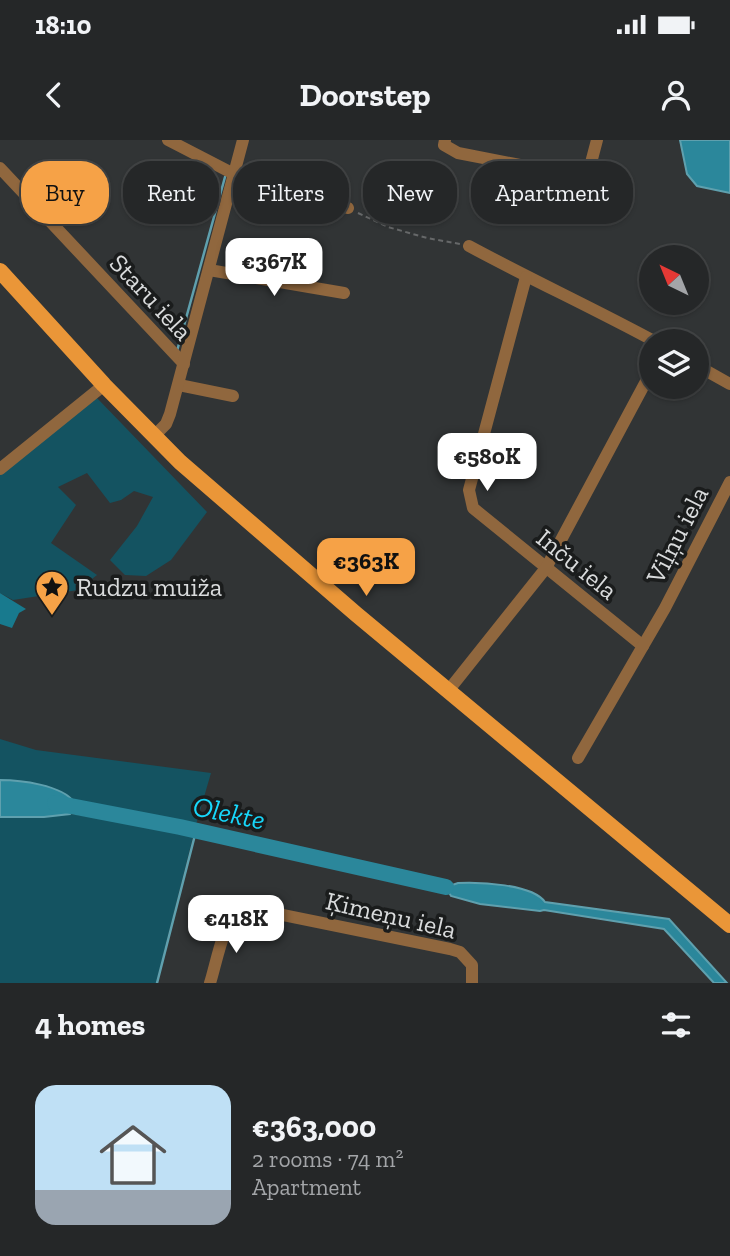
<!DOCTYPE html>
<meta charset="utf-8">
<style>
:root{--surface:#252728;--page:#2d2f30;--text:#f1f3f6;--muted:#a3a5a8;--line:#424445;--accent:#f6a247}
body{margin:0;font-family:"Zilla Slab",serif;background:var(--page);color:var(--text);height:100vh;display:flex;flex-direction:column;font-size:26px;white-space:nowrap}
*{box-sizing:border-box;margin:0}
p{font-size:23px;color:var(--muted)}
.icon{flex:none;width:38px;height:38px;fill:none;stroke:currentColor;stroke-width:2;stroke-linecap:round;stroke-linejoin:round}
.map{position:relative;height:843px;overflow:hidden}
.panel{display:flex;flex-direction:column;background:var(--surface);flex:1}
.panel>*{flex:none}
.guide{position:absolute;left:21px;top:21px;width:690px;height:63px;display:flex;gap:14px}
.needle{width:46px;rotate:317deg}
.tools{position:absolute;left:639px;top:105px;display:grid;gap:14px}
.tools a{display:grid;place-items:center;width:70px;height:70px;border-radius:50%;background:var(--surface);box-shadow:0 2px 5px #0004,0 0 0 2px var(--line);font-size:35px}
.price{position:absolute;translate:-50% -60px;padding:0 16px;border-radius:14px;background:#fff;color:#222;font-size:23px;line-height:46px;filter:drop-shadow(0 2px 4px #0008)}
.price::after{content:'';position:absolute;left:50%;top:42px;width:21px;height:16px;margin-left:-10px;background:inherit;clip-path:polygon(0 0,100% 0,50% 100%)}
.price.on{background:var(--accent);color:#111}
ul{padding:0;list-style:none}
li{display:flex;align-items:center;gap:21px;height:175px;padding:0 35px}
li span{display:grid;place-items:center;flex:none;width:196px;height:140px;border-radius:21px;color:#555}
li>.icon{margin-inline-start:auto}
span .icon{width:84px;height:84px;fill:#fffc;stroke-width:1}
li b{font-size:30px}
h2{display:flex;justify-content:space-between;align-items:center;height:84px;padding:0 35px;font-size:30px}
.pill{padding:0 24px;border-radius:28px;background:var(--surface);box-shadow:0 2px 5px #0004,0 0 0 2px var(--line);font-size:24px;line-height:63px}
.pill.on{background:var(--accent);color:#111}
.status{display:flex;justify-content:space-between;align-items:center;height:49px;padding:0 35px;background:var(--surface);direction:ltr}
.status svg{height:19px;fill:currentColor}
header{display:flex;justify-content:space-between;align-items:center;height:91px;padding:0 35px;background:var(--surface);font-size:32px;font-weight:700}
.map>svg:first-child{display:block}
</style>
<div class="status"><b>18:10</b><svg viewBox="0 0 49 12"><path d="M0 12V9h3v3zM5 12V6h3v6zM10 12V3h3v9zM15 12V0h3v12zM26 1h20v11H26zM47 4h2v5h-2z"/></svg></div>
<header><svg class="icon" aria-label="back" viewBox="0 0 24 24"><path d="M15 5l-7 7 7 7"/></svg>Doorstep<svg class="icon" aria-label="person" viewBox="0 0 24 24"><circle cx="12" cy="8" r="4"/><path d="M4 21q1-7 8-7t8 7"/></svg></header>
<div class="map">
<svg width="730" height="843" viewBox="0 0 730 843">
<rect width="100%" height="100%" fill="#313435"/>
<g fill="#145361">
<path d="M96,257L207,372L171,420L146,436L125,435L110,420L137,386L153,357L134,351L121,360L110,363L87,333L58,347L76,365L51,403L97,435L78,450L13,460L0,453V333Z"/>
<path d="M0,599L36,610L211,633L195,688L74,662C61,645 20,640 0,640Z"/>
<path d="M70,674L194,693L156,843H0V677H44Z"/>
</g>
<path fill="#187a8e" d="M0,453L26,469L19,473L12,488L0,484Z"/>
<g fill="#2b879b" stroke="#5fa0ae" stroke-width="2">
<path d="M730,0V53L697,46L687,34L680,0Z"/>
<path d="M0,640C20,640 62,645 74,662V668L70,674L44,677H0Z"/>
<path d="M458,743C480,742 532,744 545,762L669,779L727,843H714L664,789L544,770L540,771L480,764L451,756L446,747Z"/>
</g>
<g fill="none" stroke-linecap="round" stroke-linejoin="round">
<g stroke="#5fa0ae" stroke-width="2.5">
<path d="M177,211L225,37"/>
<path d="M157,843L196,691"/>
</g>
<path stroke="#2b879b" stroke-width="16" d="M55,663L180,687L446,747"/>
<path stroke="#666869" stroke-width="2" stroke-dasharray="5 3.5" stroke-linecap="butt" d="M358,73L388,87L427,98L460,104"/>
<g stroke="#90673e" stroke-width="12">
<path d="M168,0L234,34L348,68"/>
<path d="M445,0L444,5L458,13L587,38L597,0"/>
<path d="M0,28L184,224"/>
<path d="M469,106C530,139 593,168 654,201"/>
<path d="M209,130L344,153"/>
<path d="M526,137L469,350L473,368L643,506"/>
<path d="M696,225L730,244"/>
<path d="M179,245L233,256"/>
<path d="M154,296L166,284L170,274L243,0"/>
<path d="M0,329L104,245"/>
<path d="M448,551L546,428L651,232"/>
<path d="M578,618L665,468L730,342"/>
<path d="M210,843C215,828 224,781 236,772C241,769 247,769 253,769L450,809L460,812L472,825V843"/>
</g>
<path stroke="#ea9638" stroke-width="16" d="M0,131L104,245L180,322L356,474L730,785"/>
</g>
<defs>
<symbol id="sight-pin" viewBox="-11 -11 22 30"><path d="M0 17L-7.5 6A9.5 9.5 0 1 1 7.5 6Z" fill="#f6a247" stroke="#1a1c1c"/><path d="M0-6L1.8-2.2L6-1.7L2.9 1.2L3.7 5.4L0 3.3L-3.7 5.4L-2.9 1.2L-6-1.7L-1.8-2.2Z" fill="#111"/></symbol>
</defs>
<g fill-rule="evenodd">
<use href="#sight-pin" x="33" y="428" width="38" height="52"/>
</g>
<g text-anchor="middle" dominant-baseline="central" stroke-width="7" stroke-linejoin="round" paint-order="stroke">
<g font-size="26" fill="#d9dbdc" stroke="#1a1c1c">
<text transform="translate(151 157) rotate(47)">Staru iela</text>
<text transform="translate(677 395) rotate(-63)">Viļņu iela</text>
<text transform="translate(577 424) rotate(39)">Inču iela</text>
<text transform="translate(391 775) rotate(13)">Ķimeņu iela</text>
</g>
<g font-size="26" fill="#d9dbdc" stroke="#1a1c1c" text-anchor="start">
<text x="76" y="447">Rudzu muiža</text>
</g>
<g font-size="28" font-style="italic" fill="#17d7fa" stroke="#1a1c1c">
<text transform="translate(229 673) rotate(12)">Olekte</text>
</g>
</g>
</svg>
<div class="tools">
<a><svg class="needle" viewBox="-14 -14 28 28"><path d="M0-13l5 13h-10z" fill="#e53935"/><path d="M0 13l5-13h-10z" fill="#a3a5a8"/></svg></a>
<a><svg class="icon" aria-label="layers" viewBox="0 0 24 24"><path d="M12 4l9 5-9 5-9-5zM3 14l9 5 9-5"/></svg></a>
</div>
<b class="price" style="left:274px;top:158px">€367K</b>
<b class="price" style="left:487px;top:353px">€580K</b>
<b class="price on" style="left:366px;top:458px">€363K</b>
<b class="price" style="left:236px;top:815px">€418K</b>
<div class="guide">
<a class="pill on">Buy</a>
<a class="pill">Rent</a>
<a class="pill">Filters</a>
<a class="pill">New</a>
<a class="pill">Apartment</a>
</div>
</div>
<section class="panel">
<h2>4 homes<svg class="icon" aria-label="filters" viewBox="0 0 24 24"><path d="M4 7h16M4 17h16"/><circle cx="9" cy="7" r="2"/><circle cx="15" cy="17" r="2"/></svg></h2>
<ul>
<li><span style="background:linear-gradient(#bfe0f5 75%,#9aa5b1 0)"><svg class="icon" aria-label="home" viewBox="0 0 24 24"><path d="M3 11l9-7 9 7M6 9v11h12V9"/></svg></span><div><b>€363,000</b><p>2 rooms · 74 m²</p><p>Apartment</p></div></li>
</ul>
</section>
